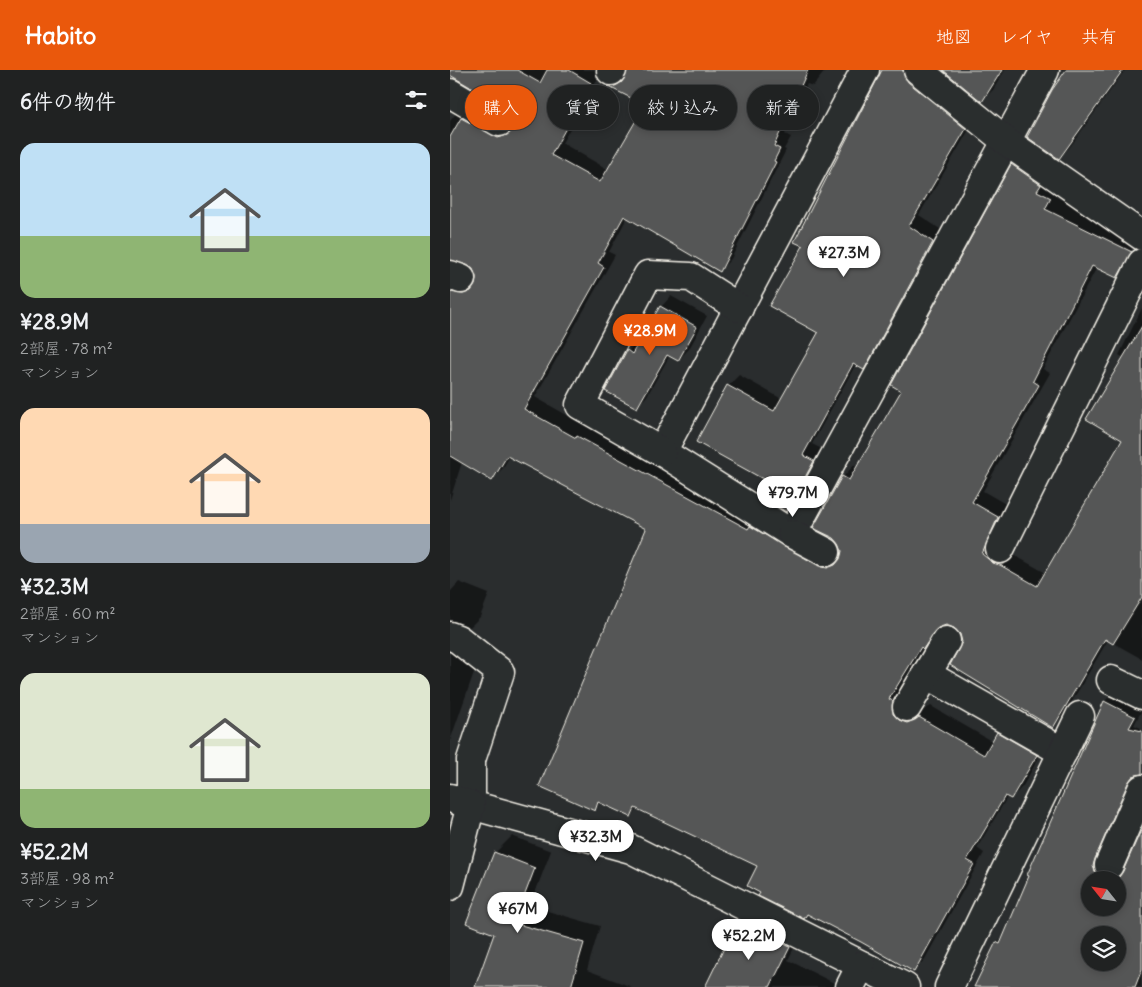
<!DOCTYPE html>
<html lang="ja">
<meta charset="utf-8">
<style>
:root{--surface:#202222;--page:#2d2f2f;--text:#f1f3f6;--muted:#a2a4a5;--line:#3d3f40;--accent:#ea580c}
body{margin:0;font-family:Delius,"Klee One",sans-serif;background:var(--page);color:var(--text);height:100vh;display:flex;flex-direction:column;font-size:19px;white-space:nowrap}
*{box-sizing:border-box;margin:0}
p{font-size:16px;color:var(--muted)}
.icon{flex:none;width:28px;height:28px;fill:none;stroke:currentColor;stroke-width:2;stroke-linecap:round;stroke-linejoin:round}
.map{position:relative;flex:1;overflow:hidden}
.side{display:flex;flex-direction:column;background:var(--surface);width:450px}
.side>*{flex:none}
.banner{position:absolute;left:15px;top:15px;width:475px;height:45px;display:flex;gap:10px}
.needle{width:32px;rotate:300deg}
.controls{position:absolute;left:631px;top:801px;display:grid;gap:10px}
.controls a{display:grid;place-items:center;width:45px;height:45px;border-radius:50%;background:var(--surface);box-shadow:0 2px 8px #0003,0 0 0 1px var(--line);font-size:25px}
.price{position:absolute;translate:-50% -42px;padding:0 11px;border-radius:18px;background:#fff;color:#222;font-size:16px;line-height:32px;filter:drop-shadow(0 1px 2px #0008)}
.price::after{content:'';position:absolute;left:50%;top:30px;width:15px;height:11px;margin-left:-8px;background:inherit;clip-path:polygon(0 0,100% 0,50% 100%)}
.price.current{background:var(--accent);color:#fff}
ul{padding:0;list-style:none}
li{display:grid;align-content:center;gap:10px;height:265px;padding:0 20px}
li span{display:grid;place-items:center;height:155px;border-radius:15px;color:#555}
li>.icon{margin-inline-start:auto}
span .icon{width:90px;height:90px;fill:#fffc;stroke-width:1}
li b{font-size:21px}
h2{display:flex;justify-content:space-between;align-items:center;height:60px;padding:0 20px;font-size:21px}
.pill{padding:0 18px;border-radius:22px;background:var(--surface);box-shadow:0 2px 8px #0003,0 0 0 1px var(--line);font-size:18px;line-height:45px}
.pill.current{background:var(--accent);color:#fff}
header{display:flex;align-items:center;gap:30px;box-sizing:border-box;height:70px;padding:0 25px;background:var(--accent);color:#fff}
header strong{font-size:24px}
nav{display:flex;gap:28px;margin-inline-start:auto;font-size:18px}
main{display:flex;flex:1;min-height:0}
.map>svg:first-child{display:block}
</style>
<header>
<strong>Habito</strong>
<nav><a>地図</a><a>レイヤ</a><a>共有</a></nav>
</header>
<main>
<section class="side">
<h2>6件の物件<svg class="icon" aria-label="filters" viewBox="0 0 24 24"><path d="M4 7h16M4 17h16"/><circle cx="9" cy="7" r="2"/><circle cx="15" cy="17" r="2"/></svg></h2>
<ul>
<li><span style="background:linear-gradient(#bfe0f5 60%,#8fb573 0)"><svg class="icon" aria-label="home" viewBox="0 0 24 24"><path d="M3 11l9-7 9 7M6 9v11h12V9"/></svg></span><div><b>¥28.9M</b><p>2部屋 · 78 m²</p><p>マンション</p></div></li>
<li><span style="background:linear-gradient(#ffd9b3 75%,#9aa5b1 0)"><svg class="icon" aria-label="home" viewBox="0 0 24 24"><path d="M3 11l9-7 9 7M6 9v11h12V9"/></svg></span><div><b>¥32.3M</b><p>2部屋 · 60 m²</p><p>マンション</p></div></li>
<li><span style="background:linear-gradient(#dfe7d0 75%,#8fb573 0)"><svg class="icon" aria-label="home" viewBox="0 0 24 24"><path d="M3 11l9-7 9 7M6 9v11h12V9"/></svg></span><div><b>¥52.2M</b><p>3部屋 · 98 m²</p><p>マンション</p></div></li>
</ul>
</section>
<div class="map">
<svg width="692" height="917" viewBox="0 0 692 917">
<rect width="100%" height="100%" fill="#2a2d2e"/>
<filter id="ink" filterUnits="userSpaceOnUse"><feTurbulence type="fractalNoise" baseFrequency=".02" numOctaves="2"/><feDisplacementMap in="SourceGraphic" scale="10" xChannelSelector="R" yChannelSelector="G"/><feConvolveMatrix kernelMatrix="1 2 1 2 8 2 1 2 1" color-interpolation-filters="sRGB"/></filter>
<g filter="url(#ink)">
<g fill="#0007" fill-rule="evenodd">
<path d="M27,0H163L165,2L154,13L147,10L112,73L159,100L197,34L159,16L170,5H177L178,0H376L363,16L357,14L335,64L341,67L334,79L336,80L281,189L270,200L178,146L159,182L165,185L85,327L138,357L140,356L388,487L392,486L393,481V407L404,395L408,397L453,321L442,315L562,95L574,84L611,117L606,127L690,169L672,192L647,197L593,299L600,303L533,421L559,436L562,484L596,503L674,370V288L669,285L692,238V589L658,570L614,645L602,656L513,572L511,563L505,557L492,555L475,575L450,617L470,642L481,636L543,672L559,652L597,673L573,716L561,728L558,726L527,778L534,783L475,889L464,901L358,843L354,847L311,822L308,796L188,738L181,745L151,732L144,739L198,459L60,386L53,398L42,409L12,392L0,430V234L5,224L17,212L26,214L28,206L24,199L0,184V51L15,32L61,57L65,56L66,52L64,44Z"/>
<path d="M433,0H468L526,48L469,145L493,161L424,288L414,298L406,294L362,374L374,380L347,430L336,440L278,316L289,305L332,329L369,262L355,175Z"/>
<path d="M495,0H555L543,20L532,30Z"/>
<path d="M618,0H675L620,77L609,88Z"/>
<path d="M221,226L257,246L239,279L228,290L220,285L197,326L186,337L178,281L188,271L191,272L211,237Z"/>
<path d="M9,512L39,524L30,547L20,557L0,550V522Z"/>
<path d="M0,567L29,588L0,671Z"/>
<path d="M665,621L692,635V640L684,655L691,658L658,721L676,729L663,799H675L692,761L691,917H525L547,873L555,865L655,631ZM640,810H668V838H640ZM640,865H668V892H640Z"/>
<path d="M62,766L101,781L80,836L150,856L137,900L182,917H26L46,863L45,783Z"/>
<path d="M305,843L350,866L338,890L392,917H256L279,871L291,861Z"/>
</g>
<g fill="#555756" stroke="#f4f1e8" fill-rule="evenodd">
<path d="M0,0H67L90,13L97,0H119L141,13L101,85L150,112L195,35L157,16H165L172,12L177,0H358L324,76L330,79L324,91L326,92L270,202L174,146L148,193L154,197L74,339L126,368L127,366L298,459L300,456L369,496L377,498L385,495L390,489L392,481L389,474L384,468L363,458L392,406L399,410L451,321L441,315L561,94L591,115L587,121L601,128L595,139L682,182L667,208L642,196L583,311L589,315L522,432L548,447L532,484L543,493L550,495L587,516L672,370L636,349L692,256V527L663,574L655,569L603,658L500,595L512,572L510,564L504,558L496,555L488,558L473,579L471,577L439,629L443,631V644L449,650L457,653L469,647L534,685L547,662L587,685L561,729L555,726L517,790L524,794L464,902L411,872L357,844L354,849L308,826L310,823L297,816L307,796L185,738L181,747L148,732L145,741L89,716L196,459L57,386L42,411L0,386V222L13,224L21,221L25,215L26,207L23,199L17,195L0,190V67L11,48L48,68L57,65L63,60L65,52L62,44L57,39L0,5Z"/>
<path d="M432,0H453L458,12L516,59L459,156L483,172L414,300L403,294L353,385L364,391L336,442L315,428L322,414L246,372L277,315L324,341L368,263L319,236L353,176L344,172Z"/>
<path d="M493,0H552L532,32Z"/>
<path d="M616,0H673L609,89L577,67L602,20Z"/>
<path d="M210,236L247,257L228,291L217,285L187,338L155,321L177,280L182,284Z"/>
<path d="M654,631L685,647L679,658L692,661V704L683,706L678,713L645,789L643,796L646,804L657,810H640V838H668V810H662L669,807L673,801L692,758V899L685,917H524L546,872L550,874L579,806L577,805ZM640,865H668V892H640Z"/>
<path d="M44,782L85,798L64,853L134,873L121,917H25L44,864L16,853Z"/>
<path d="M294,853L340,877L320,917H255L278,870L284,873Z"/>
</g>
<g fill="none" stroke-linecap="round" stroke-linejoin="round">
<defs>
<g id="minor">
<path d="M415,0L212,382L342,464L595,0"/>
<path d="M468,0L557,72L692,166"/>
<path d="M161,1L162,0"/>
<path d="M0,23L49,52"/>
<path d="M0,205L11,209"/>
<path d="M212,382L130,335L198,205L241,207L289,238"/>
<path d="M342,464L376,482"/>
<path d="M550,479L692,193"/>
<path d="M0,566L8,569L50,602L21,690V735L181,779L455,917"/>
<path d="M476,604L613,682"/>
<path d="M661,610L692,625"/>
<path d="M457,637L496,571"/>
<path d="M0,728L21,735L0,816"/>
<path d="M659,795L692,719"/>
<path d="M400,917L411,895"/>
<path d="M499,917L630,646"/>
</g>
</defs>
<use href="#minor" stroke="#f4f1e8" stroke-width="31"/>
<use href="#minor" stroke="#2a2d2e" stroke-width="28"/>
</g>
</g>
</svg>
<div class="controls">
<a><svg class="needle" viewBox="-14 -14 28 28"><path d="M0-13l5 13h-10z" fill="#e53935"/><path d="M0 13l5-13h-10z" fill="#a2a4a5"/></svg></a>
<a><svg class="icon" aria-label="layers" viewBox="0 0 24 24"><path d="M12 4l9 5-9 5-9-5zM3 14l9 5 9-5"/></svg></a>
</div>
<b class="price" style="left:394px;top:208px">¥27.3M</b>
<b class="price current" style="left:200px;top:286px">¥28.9M</b>
<b class="price" style="left:343px;top:448px">¥79.7M</b>
<b class="price" style="left:146px;top:792px">¥32.3M</b>
<b class="price" style="left:68px;top:864px">¥67M</b>
<b class="price" style="left:299px;top:891px">¥52.2M</b>
<div class="banner">
<a class="pill current">購入</a>
<a class="pill">賃貸</a>
<a class="pill">絞り込み</a>
<a class="pill">新着</a>
</div>
</div>
</main>
